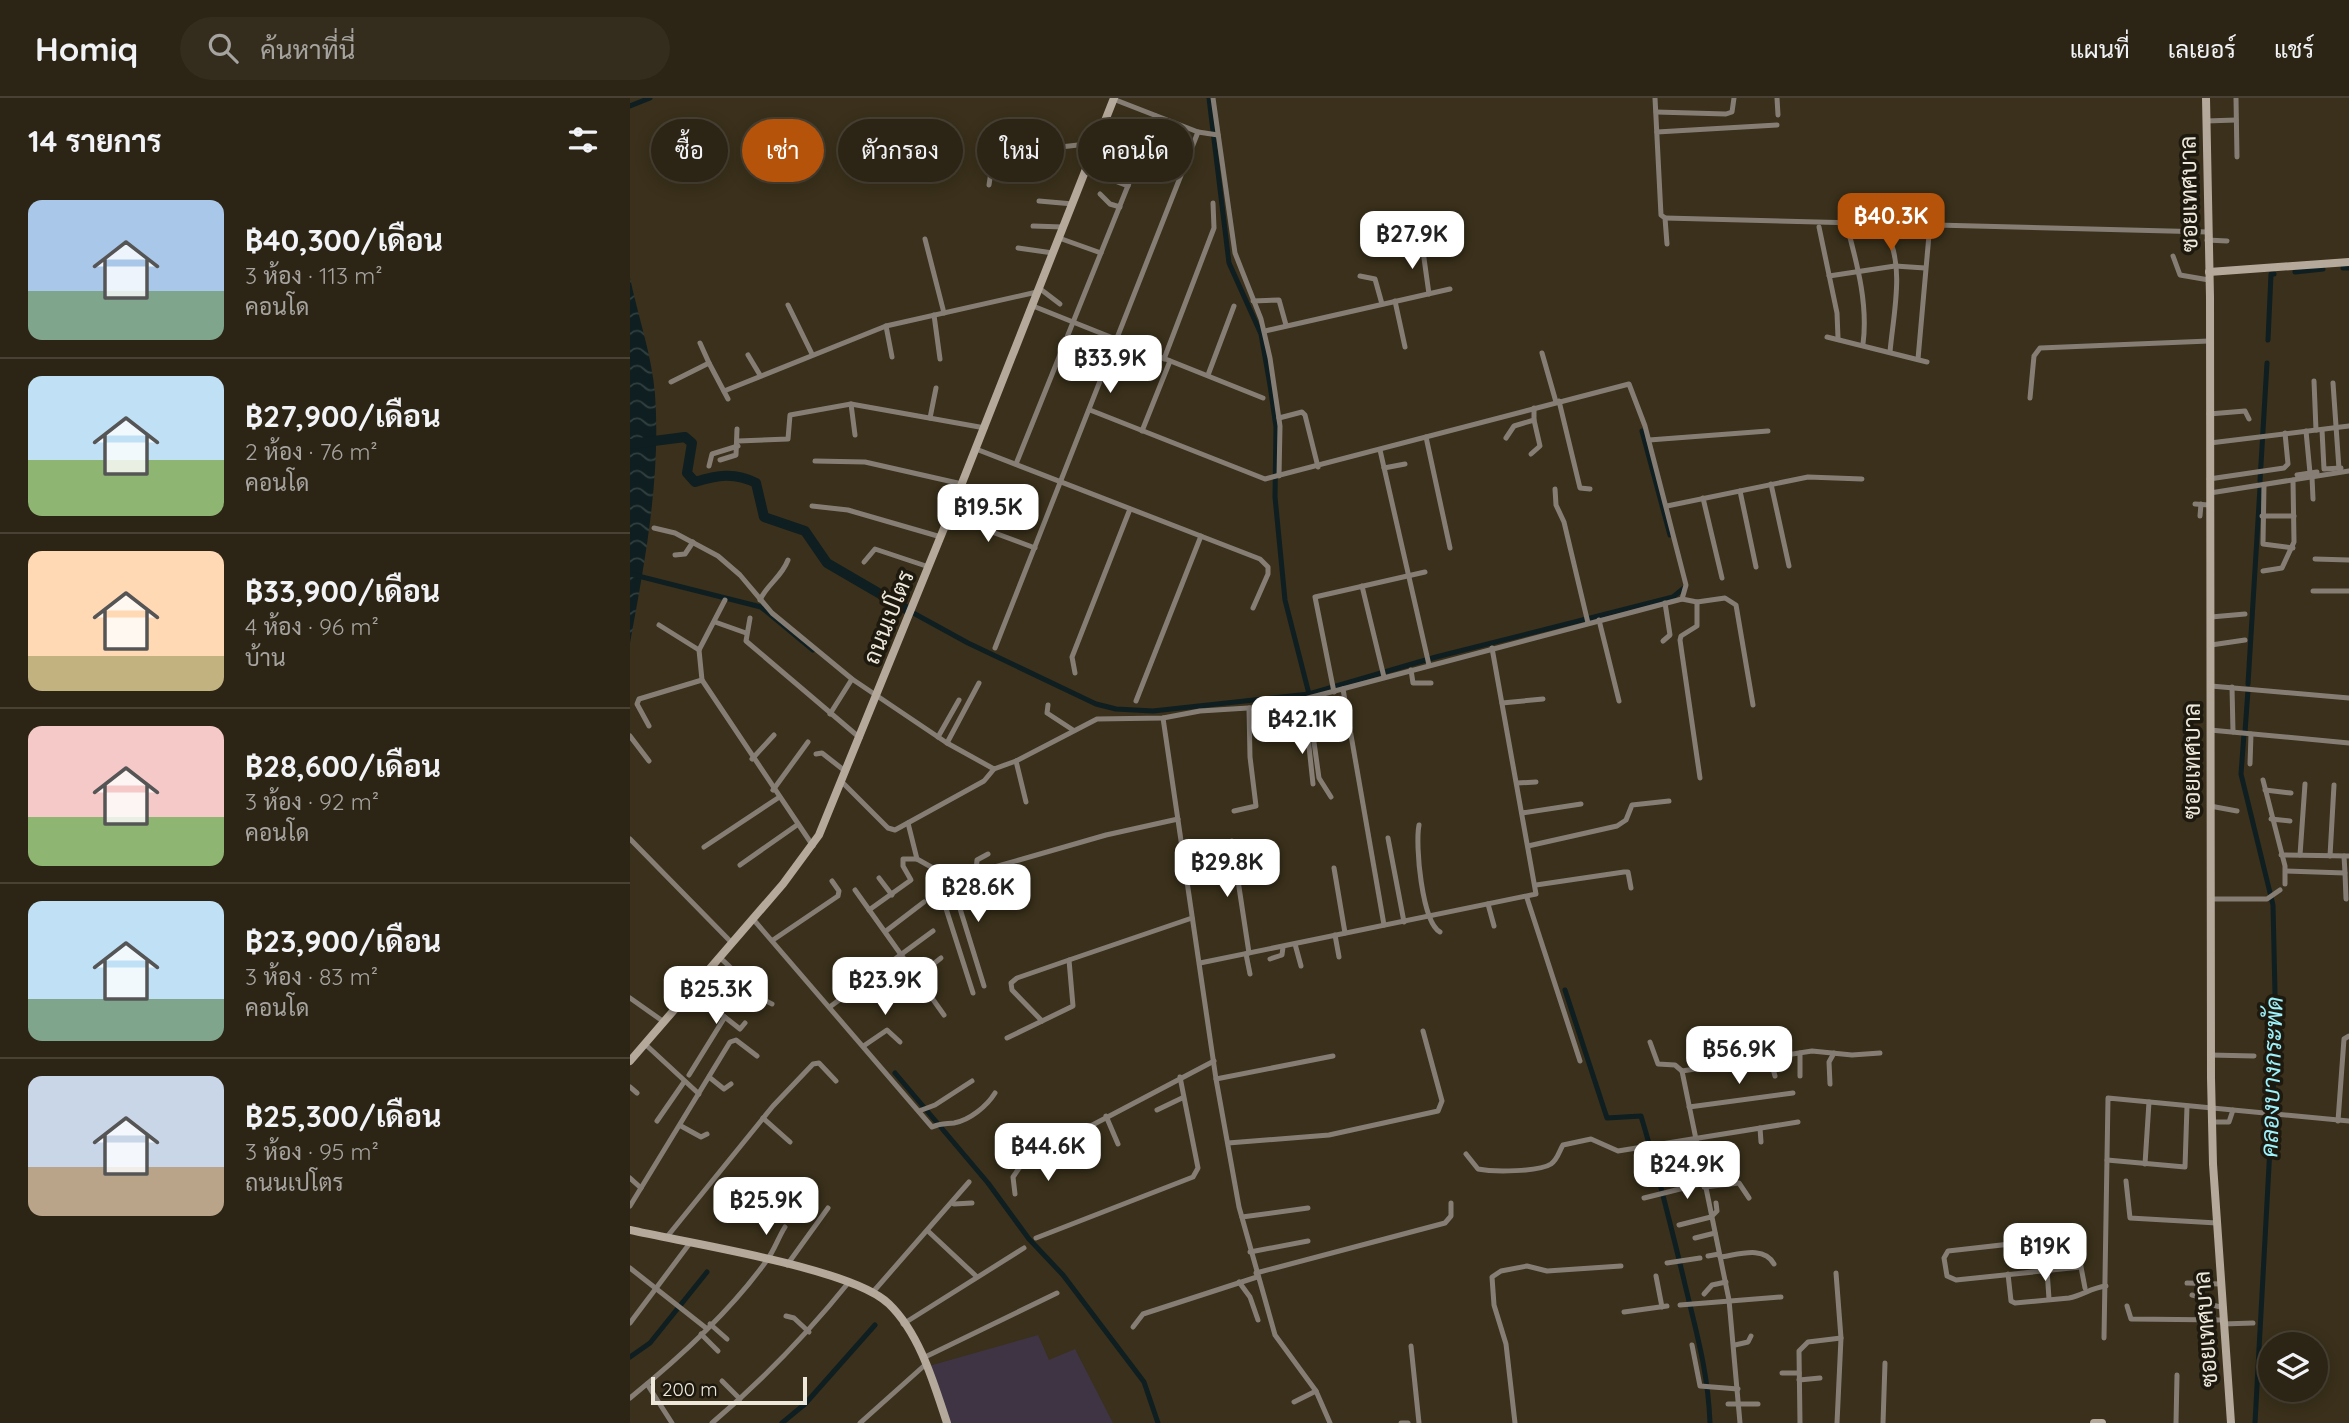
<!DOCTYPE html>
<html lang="th">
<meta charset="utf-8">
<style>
:root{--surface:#2c2414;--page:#342c1d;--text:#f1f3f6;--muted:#a6a4a0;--line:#484134;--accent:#b45309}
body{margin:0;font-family:Quicksand,Sarabun,sans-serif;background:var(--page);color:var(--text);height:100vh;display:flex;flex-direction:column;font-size:26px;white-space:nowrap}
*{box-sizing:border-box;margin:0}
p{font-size:23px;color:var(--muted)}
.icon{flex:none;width:38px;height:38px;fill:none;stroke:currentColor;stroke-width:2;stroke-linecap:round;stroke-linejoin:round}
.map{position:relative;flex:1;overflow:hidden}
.details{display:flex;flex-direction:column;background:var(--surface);width:630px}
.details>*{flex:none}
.guide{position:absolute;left:21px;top:21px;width:665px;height:63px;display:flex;gap:14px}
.fabs{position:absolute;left:1628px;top:1234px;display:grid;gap:14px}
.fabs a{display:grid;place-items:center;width:70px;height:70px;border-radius:50%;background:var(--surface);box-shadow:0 4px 18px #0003,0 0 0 2px var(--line);font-size:35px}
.scale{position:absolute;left:21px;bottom:18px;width:156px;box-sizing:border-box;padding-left:7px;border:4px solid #eee8db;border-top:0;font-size:19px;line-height:24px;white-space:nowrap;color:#eee8db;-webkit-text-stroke:5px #1d190f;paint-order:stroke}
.price{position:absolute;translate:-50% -60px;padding:0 16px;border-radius:14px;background:#fff;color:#222;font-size:23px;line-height:46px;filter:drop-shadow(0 2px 4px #0008)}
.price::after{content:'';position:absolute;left:50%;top:42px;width:21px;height:16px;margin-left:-10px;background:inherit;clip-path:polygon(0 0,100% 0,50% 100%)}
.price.selected{background:var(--accent);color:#fff}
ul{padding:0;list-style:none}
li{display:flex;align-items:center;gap:21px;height:175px;padding:0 28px}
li+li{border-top:2px solid var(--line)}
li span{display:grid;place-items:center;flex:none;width:196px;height:140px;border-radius:14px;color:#555}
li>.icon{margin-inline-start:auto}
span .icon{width:84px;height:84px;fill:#fffc;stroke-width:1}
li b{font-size:30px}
h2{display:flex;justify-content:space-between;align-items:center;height:84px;padding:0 28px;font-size:30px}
.chip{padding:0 24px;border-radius:32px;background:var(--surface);box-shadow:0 4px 18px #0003,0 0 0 2px var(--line);font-size:24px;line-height:63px}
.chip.selected{background:var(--accent);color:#fff}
header{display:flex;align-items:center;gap:42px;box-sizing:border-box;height:98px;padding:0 35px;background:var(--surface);border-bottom:2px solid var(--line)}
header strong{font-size:33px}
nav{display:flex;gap:38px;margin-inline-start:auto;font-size:24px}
.search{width:490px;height:63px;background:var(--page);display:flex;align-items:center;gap:18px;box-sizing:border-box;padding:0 24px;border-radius:38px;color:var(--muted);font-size:26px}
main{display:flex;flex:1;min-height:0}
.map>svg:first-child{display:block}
</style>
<header>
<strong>Homiq</strong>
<div class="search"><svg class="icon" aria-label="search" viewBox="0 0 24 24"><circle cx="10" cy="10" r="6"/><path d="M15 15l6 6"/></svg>ค้นหาที่นี่</div>
<nav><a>แผนที่</a><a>เลเยอร์</a><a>แชร์</a></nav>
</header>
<main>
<section class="details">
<h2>14 รายการ<svg class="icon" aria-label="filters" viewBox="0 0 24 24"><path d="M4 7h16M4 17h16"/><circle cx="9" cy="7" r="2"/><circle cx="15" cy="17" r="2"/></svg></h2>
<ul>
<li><span style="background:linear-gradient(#a9c7e8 65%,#7fa58c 0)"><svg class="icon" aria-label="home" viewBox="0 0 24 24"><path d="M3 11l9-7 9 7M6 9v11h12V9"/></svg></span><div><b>฿40,300/เดือน</b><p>3 ห้อง · 113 m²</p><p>คอนโด</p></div></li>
<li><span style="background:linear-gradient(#bfe0f5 60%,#8fb573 0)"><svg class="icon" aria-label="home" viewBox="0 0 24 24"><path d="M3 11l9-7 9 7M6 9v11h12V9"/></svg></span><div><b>฿27,900/เดือน</b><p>2 ห้อง · 76 m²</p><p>คอนโด</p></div></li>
<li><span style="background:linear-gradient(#ffd9b3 75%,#c2b280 0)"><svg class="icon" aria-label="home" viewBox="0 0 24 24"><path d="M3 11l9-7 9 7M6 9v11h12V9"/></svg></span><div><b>฿33,900/เดือน</b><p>4 ห้อง · 96 m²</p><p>บ้าน</p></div></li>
<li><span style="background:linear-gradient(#f6c9c9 65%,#8fb573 0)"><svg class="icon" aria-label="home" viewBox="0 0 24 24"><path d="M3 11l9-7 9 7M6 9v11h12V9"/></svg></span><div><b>฿28,600/เดือน</b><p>3 ห้อง · 92 m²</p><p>คอนโด</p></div></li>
<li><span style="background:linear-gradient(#bfe0f5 70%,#7fa58c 0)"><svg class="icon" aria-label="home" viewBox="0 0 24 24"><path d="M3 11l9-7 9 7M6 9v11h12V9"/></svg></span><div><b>฿23,900/เดือน</b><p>3 ห้อง · 83 m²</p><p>คอนโด</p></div></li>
<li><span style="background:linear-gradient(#c9d6e8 65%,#b9a48a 0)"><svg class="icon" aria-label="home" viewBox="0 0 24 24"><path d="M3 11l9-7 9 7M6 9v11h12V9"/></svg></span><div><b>฿25,300/เดือน</b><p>3 ห้อง · 95 m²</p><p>ถนนเปโตร</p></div></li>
</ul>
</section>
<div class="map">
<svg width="1719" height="1325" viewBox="0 0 1719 1325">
<defs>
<pattern id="water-waves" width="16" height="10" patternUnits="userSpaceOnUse" patternTransform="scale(1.75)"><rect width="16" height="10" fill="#0f1e20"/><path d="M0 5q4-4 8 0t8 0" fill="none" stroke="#323f40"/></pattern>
</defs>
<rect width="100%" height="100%" fill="#3a301b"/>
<path fill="#3f3444" d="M408,1237L419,1262L445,1251L483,1325H320L299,1268Z"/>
<path fill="url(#water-waves)" d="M0,180C8,218 22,258 25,296C31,379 15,463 0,545Z"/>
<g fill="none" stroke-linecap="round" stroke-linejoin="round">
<g stroke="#0f1e20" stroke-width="5">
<path d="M579,0L599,165L631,236L640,287L646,329L645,399L655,502L679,596"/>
<path d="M0,8L20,0"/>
<path d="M1713,170H1719"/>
<path d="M1665,174L1693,171"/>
<path d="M1638,242L1641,176H1644"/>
<path d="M1012,333L1040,437"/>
<path d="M1630,383L1637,265"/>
<path d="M0,476L131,509L183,552"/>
<path d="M276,511L338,545L466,606L486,611L523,613L679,596L806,559L1043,499L1054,490"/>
<path d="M1618,586L1630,390"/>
<path d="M1615,634L1618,592"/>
<path d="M1614,636L1611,676L1643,807L1646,939L1625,1325"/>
<path d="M935,892L977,1020L1011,1018C1027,1071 1040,1124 1053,1178C1065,1230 1078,1271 1080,1325"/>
<path d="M265,975L358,1085L399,1141L433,1177L514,1284L528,1325"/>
<path d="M0,1259L20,1245L77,1174"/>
<path d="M152,1325L175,1306L245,1227"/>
</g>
<path stroke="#0f1e20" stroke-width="10" d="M0,346L55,339L62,345L57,375L65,384C87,377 105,374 126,385L134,419L175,433L197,465L276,511"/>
<g stroke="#867e75" stroke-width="5">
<path d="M583,0L605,155L631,221L640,260L650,328L649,378"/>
<path d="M1025,0L1031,117L1035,120L1037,146"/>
<path d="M1147,0L1148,17"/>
<path d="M1606,0L1607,59"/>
<path d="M483,1L568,34L588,37"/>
<path d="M1026,14L1096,16L1102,14L1104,0"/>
<path d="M1576,23L1606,22"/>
<path d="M1027,34L1147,27"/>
<path d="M389,53L390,73"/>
<path d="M456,72L498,88"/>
<path d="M359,87L362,67L369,56L466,45"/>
<path d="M470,96L480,106L490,109"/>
<path d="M409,103L443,106"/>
<path d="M1035,120L1578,134"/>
<path d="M403,128L433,129"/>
<path d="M1189,129L1207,215L1208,240"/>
<path d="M1218,132C1228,169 1238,208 1233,246"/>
<path d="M429,140L471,155"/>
<path d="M295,141L314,215"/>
<path d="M1577,142L1597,143"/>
<path d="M1262,144L1275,126"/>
<path d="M792,146L799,196"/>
<path d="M388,150L423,155"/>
<path d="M1543,158L1550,177L1579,182"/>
<path d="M730,178L745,181L752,206"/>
<path d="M1199,178L1265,168L1295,170"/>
<path d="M409,190L430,206"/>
<path d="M623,203L649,202L656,227"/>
<path d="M765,203L775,249"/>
<path d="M158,207L182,256"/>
<path d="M403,208L633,300"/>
<path d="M304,217L310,261"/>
<path d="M256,228L262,259"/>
<path d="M635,233L820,191"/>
<path d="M1197,239L1297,264"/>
<path d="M70,245L79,265"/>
<path d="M1260,254C1263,218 1275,169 1257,136L1261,125"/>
<path d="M912,255L926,304"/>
<path d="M118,257L130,277"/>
<path d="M534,261L584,130L583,105"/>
<path d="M1288,261L1299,137"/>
<path d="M578,277L604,208"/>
<path d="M1684,283L1686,332"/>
<path d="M41,284L79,265L98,301"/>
<path d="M1703,285L1709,371"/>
<path d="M94,293L256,228L407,194"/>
<path d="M1400,300L1404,258L1410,250L1579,243"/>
<path d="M929,303L950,390L960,391"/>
<path d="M221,306L225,337"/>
<path d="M1579,316L1615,313L1619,321"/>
<path d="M300,320L306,290"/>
<path d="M649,320L672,314L675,317L688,369"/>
<path d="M1692,332L1694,371L1711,370"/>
<path d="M512,333L540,263"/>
<path d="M1676,333L1680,375"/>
<path d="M796,339L820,450"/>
<path d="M876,340L884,328L904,322V310"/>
<path d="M1019,342L1138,333"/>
<path d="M108,343L158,341L160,317L221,306L355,330"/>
<path d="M1580,345L1719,328"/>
<path d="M346,351L630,461L638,469V476L623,510"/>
<path d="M750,352L799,567"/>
<path d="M901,356L910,348L904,322"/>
<path d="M90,362L106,357L107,331"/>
<path d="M185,363L235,364L332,386"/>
<path d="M386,366L526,18"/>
<path d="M79,368L82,356L108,348"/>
<path d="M754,370L775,366"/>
<path d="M1667,377L1687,374"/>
<path d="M1682,379L1683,401"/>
<path d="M1579,381L1654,370L1658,366L1655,335"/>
<path d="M1141,386L1159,468"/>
<path d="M1634,387L1633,446L1663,450"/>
<path d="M925,391L926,407L934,424L958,525"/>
<path d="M1110,393L1126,469"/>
<path d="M1580,395L1719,373"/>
<path d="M1073,400L1092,480"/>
<path d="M1565,406L1579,407"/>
<path d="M182,408L218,412L311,439"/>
<path d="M1037,408L1178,379L1232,381"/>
<path d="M319,418L405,450"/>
<path d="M1570,418L1571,406"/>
<path d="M1632,418H1664"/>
<path d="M24,430L45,435L88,458L110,477L142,515L222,581L317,645L364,671L386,663L467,621L533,620L570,613L648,608L1052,501L1056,487L1015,328L999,286L635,381L460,312"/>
<path d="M45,457L55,456L63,444"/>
<path d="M1685,461L1719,462"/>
<path d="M234,464L245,451L299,469"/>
<path d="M1633,473L1652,470L1664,444L1663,382"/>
<path d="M732,488L754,579"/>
<path d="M1683,493H1719"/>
<path d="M1052,501L1067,504L1095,500L1106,507L1123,607"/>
<path d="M130,502C138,485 151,480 158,462"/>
<path d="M1067,504V528L1051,538L1050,542L1070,680"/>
<path d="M1581,519L1615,516"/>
<path d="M120,520L116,543L230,640"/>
<path d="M969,522L989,603"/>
<path d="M85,524L116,535"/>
<path d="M29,527L69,552L72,582L183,748"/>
<path d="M1033,543L1040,537L1035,505"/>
<path d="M1581,547L1615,542"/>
<path d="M365,550L568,34"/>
<path d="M69,552L95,502"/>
<path d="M781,572L783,585H801"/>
<path d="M445,575L442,559L500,411"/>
<path d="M1581,588L1719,600"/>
<path d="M1602,589L1603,634"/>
<path d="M713,591L754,827"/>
<path d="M704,594L685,499L795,474"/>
<path d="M678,601L689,680L701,699"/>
<path d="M674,602L683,686"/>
<path d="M506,603L571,438"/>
<path d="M872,605L913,601"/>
<path d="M418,607L417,615L443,632"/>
<path d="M200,616L222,581"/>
<path d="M533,620L586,981L609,1109L645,1237L686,1293L700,1325"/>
<path d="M19,628L7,606L9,601L72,582"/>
<path d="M1580,632L1719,645"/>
<path d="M0,638L19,663"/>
<path d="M308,639L329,602"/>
<path d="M317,645L349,585"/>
<path d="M186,656L192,655L215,673"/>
<path d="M122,661L144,637"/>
<path d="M386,663L396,704"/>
<path d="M1620,666L1621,636"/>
<path d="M1633,682L1655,768V786"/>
<path d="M212,684L258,730L265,732L354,683L364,671"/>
<path d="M887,685L906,684"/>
<path d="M143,692L178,644"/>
<path d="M1635,692L1661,695"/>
<path d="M1580,708L1607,713"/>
<path d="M604,713L626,708L620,659L619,610"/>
<path d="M892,715L951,706"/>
<path d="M1641,721L1660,723"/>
<path d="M278,725L287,761L303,770L354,772L476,737L548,721"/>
<path d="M789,727C785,747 792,824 810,834"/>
<path d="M758,740L774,824"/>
<path d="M0,741L102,845"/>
<path d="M602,743L619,855"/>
<path d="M898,748L987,728L996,722L1002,707L1039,703"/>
<path d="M74,749L148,700"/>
<path d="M1651,757L1719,758"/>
<path d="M1670,757L1675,686"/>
<path d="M1700,758L1704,687"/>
<path d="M110,767L167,727"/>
<path d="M303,770L343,895"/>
<path d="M704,770L715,835"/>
<path d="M318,772L354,888"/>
<path d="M346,773L347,762L358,756"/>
<path d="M1656,773L1715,775L1714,758"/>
<path d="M1715,775L1716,801"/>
<path d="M249,780L262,797"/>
<path d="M906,787L994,774H998L1001,790"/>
<path d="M225,792L314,917"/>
<path d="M897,800L950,963"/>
<path d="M1581,801H1637L1650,792"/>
<path d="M858,806L864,828"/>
<path d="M239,812L281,782L273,768V761H287"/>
<path d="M123,821L302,1029C311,1025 315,1026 324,1025C340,1022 357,1008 365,995"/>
<path d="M256,833L294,804"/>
<path d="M705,837L709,859"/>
<path d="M143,842L208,798L209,793L202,783"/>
<path d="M665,846L671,868"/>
<path d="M616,856L620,876"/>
<path d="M90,860C108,874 121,897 142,906"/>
<path d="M640,861L652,857L653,849"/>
<path d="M570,865L906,796L862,550"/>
<path d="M288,878L311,860"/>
<path d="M61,892L77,903V905L68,897"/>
<path d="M0,900L34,924"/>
<path d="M77,905L110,931L115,925"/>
<path d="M201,908L303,833"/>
<path d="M412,923L382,892L381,885L387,880L439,862"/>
<path d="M377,940L443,908L439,862L562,820"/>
<path d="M1020,944L1028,966L1045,967L1052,973L1182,953L1222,957L1250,955"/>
<path d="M15,946L69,996"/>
<path d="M235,947L257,932L270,944"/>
<path d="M1580,957L1624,958"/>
<path d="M1140,960L1145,978"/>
<path d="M1052,973L1099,1202L1110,1325"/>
<path d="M59,977L95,919"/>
<path d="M1170,978V955"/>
<path d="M79,979L94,991L101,986"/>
<path d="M586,981L703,958"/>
<path d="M1200,986L1199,964L1204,955"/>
<path d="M0,989L7,995"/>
<path d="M1059,1009L1163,995"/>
<path d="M527,1012L552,1000"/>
<path d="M289,1013L305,1007L342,983"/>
<path d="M476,1018L488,1046"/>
<path d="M133,1020L160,1044"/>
<path d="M27,1023L54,984"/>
<path d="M1708,1023L1714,941L1719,938"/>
<path d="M1581,1024H1599L1603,1012"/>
<path d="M51,1028L71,1039L77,1036"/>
<path d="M1130,1030L1131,1044"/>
<path d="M598,1045L699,1037L808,1013L812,1003L793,933"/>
<path d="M836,1056L848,1071C863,1074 909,1074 921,1066C928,1061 929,1053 933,1047L961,1041L988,1053L1168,1024"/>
<path d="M1477,1062L1555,1069L1557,1008"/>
<path d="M406,1063L418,1072L441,1064"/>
<path d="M1515,1066L1519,1004"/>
<path d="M0,1080L11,1090"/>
<path d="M1496,1083L1500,1120L1587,1125"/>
<path d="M1074,1089L1109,1085L1119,1100"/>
<path d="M385,1096L383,1079L394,1063L584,963"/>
<path d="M1014,1100L1074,1085"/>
<path d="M324,1106L342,1105"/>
<path d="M0,1108L100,944L106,942L127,958"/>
<path d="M612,1119L678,1110"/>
<path d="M1049,1127L1081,1119L1087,1113L1086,1105"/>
<path d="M299,1134L346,1178"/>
<path d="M36,1140L143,1008L183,966L189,965L206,983"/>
<path d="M406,1140L563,1079L568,1070L550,979"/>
<path d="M1065,1140L1085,1135"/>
<path d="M1415,1142L1419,1201"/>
<path d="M620,1154L678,1143"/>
<path d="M1078,1158L1089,1156"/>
<path d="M1090,1159C1107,1157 1134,1147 1144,1166"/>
<path d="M1037,1165L1070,1160"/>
<path d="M157,1167L198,1110"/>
<path d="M1451,1169L1449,1144L1443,1139L1318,1153L1314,1160L1317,1178L1326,1182L1451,1169L1455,1190"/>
<path d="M0,1170L76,1230"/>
<path d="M626,1175L815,1125L821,1118V1105"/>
<path d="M1206,1175L1211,1240L1207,1325"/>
<path d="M1378,1176L1381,1203L1385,1205L1439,1200C1453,1197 1461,1190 1476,1188"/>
<path d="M1026,1178L1032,1209"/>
<path d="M609,1184L620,1199L628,1222"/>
<path d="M1557,1185L1591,1186"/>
<path d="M243,1194L339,1084"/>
<path d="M1074,1196L1082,1187L1096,1184"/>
<path d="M1562,1197C1575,1200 1579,1208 1592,1209"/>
<path d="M1050,1207L1151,1199"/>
<path d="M1497,1208L1501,1221L1593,1222"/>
<path d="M994,1214L1037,1208"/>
<path d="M156,1218L164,1220L179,1234"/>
<path d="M0,1225L60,1145"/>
<path d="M80,1226L97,1241"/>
<path d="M273,1226L394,1150"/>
<path d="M1593,1226L1623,1225"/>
<path d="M503,1229L513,1216L627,1179"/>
<path d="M71,1236L88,1253"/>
<path d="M1474,1240L1478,1000L1719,1023"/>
<path d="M1062,1247L1070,1288L1108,1291"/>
<path d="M1105,1247L1118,1244L1121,1238"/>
<path d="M781,1248L789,1325"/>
<path d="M293,1260L427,1195"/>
<path d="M1152,1275H1169"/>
<path d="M1169,1282L1190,1280"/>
<path d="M92,1283L110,1301"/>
<path d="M17,1286L42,1325"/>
<path d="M0,1300C48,1261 101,1213 137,1162C145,1151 148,1140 155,1129"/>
<path d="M664,1304L686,1293"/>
<path d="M1098,1306H1128"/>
<path d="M82,1325C133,1282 177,1236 219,1184"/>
<path d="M230,1325L296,1266"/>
<path d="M771,1325H778"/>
<path d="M885,1325L876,1246L864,1207L862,1179L871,1173L897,1168L917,1173L991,1168"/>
<path d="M1170,1325L1169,1253L1178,1244L1211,1240"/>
<path d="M1253,1325L1255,1265"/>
<path d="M1546,1325L1547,1277"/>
</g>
<g stroke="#b5a99b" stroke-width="8">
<path d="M1576,0L1580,199L1581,980L1583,1066L1601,1325"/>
<path d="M1579,174L1719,164"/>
<path d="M0,963L153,786L189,737L319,418L484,0"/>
<path d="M0,1132C56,1145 223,1170 259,1206C290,1236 304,1286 317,1325"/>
<path d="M1464,1325H1472"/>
</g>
</g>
<g text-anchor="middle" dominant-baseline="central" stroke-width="7" stroke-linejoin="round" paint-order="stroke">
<g font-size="23" fill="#eee8db" stroke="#1d190f">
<text transform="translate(1558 96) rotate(-91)">ซอยเทศบาล</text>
<text transform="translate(258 519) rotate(-68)">ถนนเปโตร</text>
<text transform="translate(1561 663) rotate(-90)">ซอยเทศบาล</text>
<text transform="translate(1575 1231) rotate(-94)">ซอยเทศบาล</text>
</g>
<g font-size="24" font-style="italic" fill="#9df2fb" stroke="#1d190f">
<text transform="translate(1641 979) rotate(-88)">คลองบางกระพัด</text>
</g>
</g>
</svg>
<div class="fabs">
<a><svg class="icon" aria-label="layers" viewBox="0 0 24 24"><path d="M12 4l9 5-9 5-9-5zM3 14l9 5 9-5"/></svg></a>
</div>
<div class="scale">200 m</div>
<b class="price selected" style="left:1261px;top:155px">฿40.3K</b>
<b class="price" style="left:782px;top:173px">฿27.9K</b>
<b class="price" style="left:480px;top:297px">฿33.9K</b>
<b class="price" style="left:358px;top:446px">฿19.5K</b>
<b class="price" style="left:672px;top:658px">฿42.1K</b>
<b class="price" style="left:597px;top:801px">฿29.8K</b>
<b class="price" style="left:348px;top:826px">฿28.6K</b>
<b class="price" style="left:255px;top:919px">฿23.9K</b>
<b class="price" style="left:86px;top:928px">฿25.3K</b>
<b class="price" style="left:1109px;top:988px">฿56.9K</b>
<b class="price" style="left:418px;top:1085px">฿44.6K</b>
<b class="price" style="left:1057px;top:1103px">฿24.9K</b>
<b class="price" style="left:136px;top:1139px">฿25.9K</b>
<b class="price" style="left:1415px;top:1185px">฿19K</b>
<div class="guide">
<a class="chip">ซื้อ</a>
<a class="chip selected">เช่า</a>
<a class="chip">ตัวกรอง</a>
<a class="chip">ใหม่</a>
<a class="chip">คอนโด</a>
</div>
</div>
</main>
